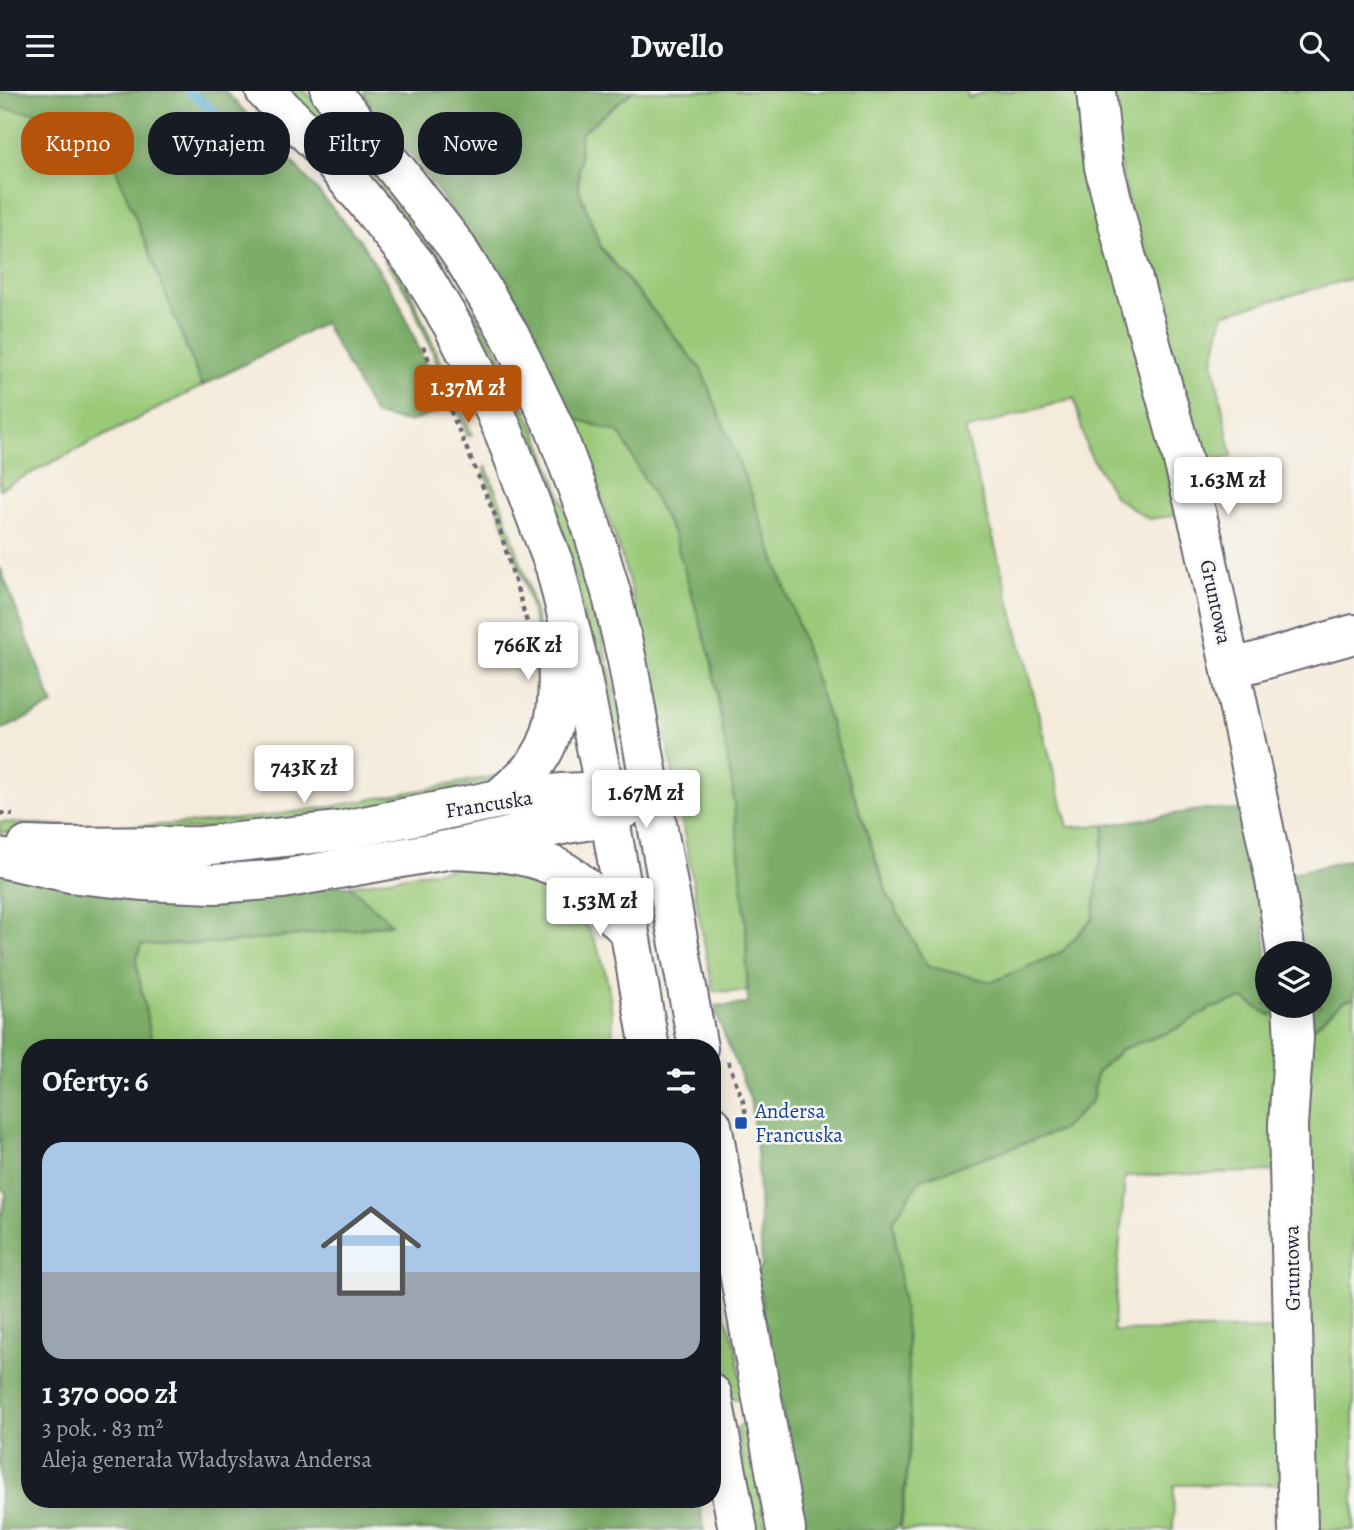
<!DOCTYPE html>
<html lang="pl">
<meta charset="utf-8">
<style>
:root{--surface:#171b24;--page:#242831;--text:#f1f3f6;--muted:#9ea1a6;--line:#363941;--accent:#b45309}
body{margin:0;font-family:Alegreya,serif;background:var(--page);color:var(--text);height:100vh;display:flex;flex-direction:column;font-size:26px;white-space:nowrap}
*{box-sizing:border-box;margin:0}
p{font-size:23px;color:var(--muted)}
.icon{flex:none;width:38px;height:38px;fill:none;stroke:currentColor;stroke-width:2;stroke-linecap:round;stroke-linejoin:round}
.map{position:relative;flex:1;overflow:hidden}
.drawer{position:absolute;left:21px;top:948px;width:700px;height:469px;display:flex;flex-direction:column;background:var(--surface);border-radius:28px;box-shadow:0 4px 18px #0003}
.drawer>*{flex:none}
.top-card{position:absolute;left:21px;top:21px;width:700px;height:63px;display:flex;gap:14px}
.tools{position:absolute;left:1255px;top:850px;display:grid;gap:14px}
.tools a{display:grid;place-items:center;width:77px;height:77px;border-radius:50%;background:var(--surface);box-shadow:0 4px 18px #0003;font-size:35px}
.price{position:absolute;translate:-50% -60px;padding:0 16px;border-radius:7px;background:#fff;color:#222;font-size:23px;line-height:46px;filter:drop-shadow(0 2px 4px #0008)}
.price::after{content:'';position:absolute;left:50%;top:42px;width:21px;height:16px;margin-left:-10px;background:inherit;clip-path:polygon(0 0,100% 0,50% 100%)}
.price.on{background:var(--accent);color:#fff}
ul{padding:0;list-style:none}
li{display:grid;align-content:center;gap:14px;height:371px;padding:0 21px}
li+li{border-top:2px solid var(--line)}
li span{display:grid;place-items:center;height:217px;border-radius:21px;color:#555}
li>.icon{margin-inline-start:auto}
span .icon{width:126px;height:126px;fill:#fffc;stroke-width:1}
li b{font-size:30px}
h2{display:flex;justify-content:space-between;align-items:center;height:84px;padding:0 21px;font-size:30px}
.chip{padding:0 24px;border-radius:28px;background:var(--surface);box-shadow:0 4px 18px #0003;font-size:24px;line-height:63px}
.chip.on{background:var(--accent);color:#fff}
header{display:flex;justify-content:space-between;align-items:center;height:91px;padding:0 21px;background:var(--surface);font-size:32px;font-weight:600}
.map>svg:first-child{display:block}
</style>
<header><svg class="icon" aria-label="menu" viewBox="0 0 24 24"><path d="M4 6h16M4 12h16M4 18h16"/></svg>Dwello<svg class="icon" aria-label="search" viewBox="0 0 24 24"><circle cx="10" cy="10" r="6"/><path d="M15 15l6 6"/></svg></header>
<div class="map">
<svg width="1354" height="1439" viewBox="0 0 1354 1439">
<rect width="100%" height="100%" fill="#f6f6f2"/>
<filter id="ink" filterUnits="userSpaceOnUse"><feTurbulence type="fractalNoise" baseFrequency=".0143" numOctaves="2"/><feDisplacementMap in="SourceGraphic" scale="14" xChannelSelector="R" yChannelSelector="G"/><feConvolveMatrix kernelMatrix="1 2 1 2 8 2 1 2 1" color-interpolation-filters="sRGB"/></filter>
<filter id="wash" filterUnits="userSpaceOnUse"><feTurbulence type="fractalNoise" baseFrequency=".00686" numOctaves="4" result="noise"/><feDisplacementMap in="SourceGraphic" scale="28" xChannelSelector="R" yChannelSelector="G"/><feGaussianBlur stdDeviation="1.57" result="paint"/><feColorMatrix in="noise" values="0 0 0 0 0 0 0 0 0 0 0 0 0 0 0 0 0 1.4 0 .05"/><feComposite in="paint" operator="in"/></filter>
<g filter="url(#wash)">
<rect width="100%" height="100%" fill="#f4ebda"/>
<g fill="#9ac978" stroke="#5e765a" stroke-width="2">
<path d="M290,0H305L345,41L381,84L444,172L502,267L542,354L581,460L612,588L624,648L612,650L570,465L551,405L533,358L516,320L493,273Z"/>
<path d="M633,0H966L969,7L987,0H1091L1190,423L1149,428L1115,406L1087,358L1074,307L965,339L1068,736L1105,734L1093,827L1062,861L992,891L927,875L887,802L790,511L750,399L701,278L601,156L578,96L581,42Z"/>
<path d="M1102,0H1354V187L1223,223L1213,270L1232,365L1191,376Z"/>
<path d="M0,17L97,30L202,295L0,398Z"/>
<path d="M387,167L410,200L472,344L468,345L408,203L384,169Z"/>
<path d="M571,326L620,342L674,444L711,568L732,693L746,832L747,901L713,900L666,645H659C649,589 641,532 625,477C610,426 589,376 571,326Z"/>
<path d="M486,375L504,420L528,493L545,564L541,633L543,565L525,493L484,378Z"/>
<path d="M501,684L503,688L270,735L52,744L0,741V731C72,736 145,737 218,730C312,722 407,701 501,684Z"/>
<path d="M475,773L546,783L540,796C552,804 566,812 576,822C608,856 613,913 613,957H153L136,871L141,854L224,852L359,838L390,833L350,795Z"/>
<path d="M1354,907V1439H1305L1300,948L1344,910Z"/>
<path d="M1243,908L1270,924L1286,916L1283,1080L1125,1085L1113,1240L1287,1238L1289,1393L1174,1394L1173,1439H901L911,1347L907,1250L893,1130L921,1088L1062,1039L1092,1010L1097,981L1122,958L1172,940L1212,917Z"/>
<path d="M712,1182L736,1256L744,1305L736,1309L731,1307L728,1302L712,1213Z"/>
<path d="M740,1334H744L748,1337L766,1439H754L737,1338Z"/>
</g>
<g fill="#7bad68" stroke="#4e6852" stroke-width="2">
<path d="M0,0H225L290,68L359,148L398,209L445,319L408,331L375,324L324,232L202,295L97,30L0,17Z"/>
<path d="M365,0H633L581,42L578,96L601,157L701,278L750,399L790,511L887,802L927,875L992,891L1062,861L1093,827L1105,734L1206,718L1253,720L1267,863V915L1286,916L1270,924L1243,908L1212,917L1172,940L1122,958L1097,981L1092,1010L1062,1039L921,1088L893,1130L907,1250L911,1347L900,1435L892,1439H805L756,1181L762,1175L757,1060L750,1007L717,926L715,915L748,913L746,832L732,693L711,568L674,444L620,342L571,326L524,228L470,145L413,66L372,19L364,3Z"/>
<path d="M0,476L53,614L0,640Z"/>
<path d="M1354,768V907L1344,910L1300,948L1299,915H1320V863H1292L1280,785Z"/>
<path d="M0,782L350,795L391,832L359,838L224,852L141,854L136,871L153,957H30V1409H699L704,1439H0V1131L6,1102L0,1096Z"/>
</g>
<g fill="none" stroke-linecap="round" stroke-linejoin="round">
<path stroke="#53add1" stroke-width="9" d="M189,0L262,59"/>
</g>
</g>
<g filter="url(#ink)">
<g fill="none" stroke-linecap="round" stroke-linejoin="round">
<defs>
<g id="minor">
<path d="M1096,0L1104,76L1126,164L1177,346L1204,452L1275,789L1286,863"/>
<path d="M1231,578L1354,543"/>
<path d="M27,755L54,756L202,755L339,740L499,708L562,702L605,700L638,701"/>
<path d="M0,767L70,782L144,790L215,793L282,788L452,758L567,733L610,726L651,701"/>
<path d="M1292,915L1294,947L1288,1034L1298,1439"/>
</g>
<g id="major">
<path d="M265,0L316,51L363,107L417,175L453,235L488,304L505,344L555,476L579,573L605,700L650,957"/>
<path d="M330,0L396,78L456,155L510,244L555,338L591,434L611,501L627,569L698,957"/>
<path d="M499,708C511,696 528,684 538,669C562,634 558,592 557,552"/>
<path d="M452,758C489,760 532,761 565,781C590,797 609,819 629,841"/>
<path d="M712,1034L786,1439"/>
<path d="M712,1303L738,1439"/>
</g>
</defs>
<use href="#minor" stroke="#6c6873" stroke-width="42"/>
<use href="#major" stroke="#6c6873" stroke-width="42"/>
<g stroke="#6c6873" stroke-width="4.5" stroke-dasharray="5 5" stroke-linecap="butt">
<path d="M423,255L497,429L529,538"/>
<path d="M0,722L13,724"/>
<path d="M728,970L744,1013L746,1025"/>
</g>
<use href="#minor" stroke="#fff" stroke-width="38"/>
<use href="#major" stroke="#fff" stroke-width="38"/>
</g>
</g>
<rect fill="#1a4fb4" stroke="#f6f6f2" stroke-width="2.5" x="734" y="1025" width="14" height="14" rx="3.5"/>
<g text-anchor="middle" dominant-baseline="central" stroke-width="5" stroke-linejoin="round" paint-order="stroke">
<g font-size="21" fill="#22223b" stroke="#f6f6f2">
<text transform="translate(1216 511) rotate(78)">Gruntowa</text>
<text transform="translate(489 713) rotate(-9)">Francuska</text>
<text transform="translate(1292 1177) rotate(-91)">Gruntowa</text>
</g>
<g font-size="21" fill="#164399" stroke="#f6f6f2" text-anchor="start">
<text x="755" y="1020">Andersa<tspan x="755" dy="24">Francuska</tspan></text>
</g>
</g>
</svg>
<div class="tools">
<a><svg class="icon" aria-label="layers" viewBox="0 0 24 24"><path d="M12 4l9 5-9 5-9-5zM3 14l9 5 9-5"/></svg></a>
</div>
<b class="price on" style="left:468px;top:334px">1.37M zł</b>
<b class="price" style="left:1228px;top:426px">1.63M zł</b>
<b class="price" style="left:528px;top:591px">766K zł</b>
<b class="price" style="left:304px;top:714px">743K zł</b>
<b class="price" style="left:646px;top:739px">1.67M zł</b>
<b class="price" style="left:600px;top:847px">1.53M zł</b>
<div class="top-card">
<a class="chip on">Kupno</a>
<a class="chip">Wynajem</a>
<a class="chip">Filtry</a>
<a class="chip">Nowe</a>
</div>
<section class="drawer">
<h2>Oferty: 6<svg class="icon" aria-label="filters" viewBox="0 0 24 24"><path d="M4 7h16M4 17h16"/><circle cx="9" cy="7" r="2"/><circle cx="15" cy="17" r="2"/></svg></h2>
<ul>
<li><span style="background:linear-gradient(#a9c7e8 60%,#9aa5b1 0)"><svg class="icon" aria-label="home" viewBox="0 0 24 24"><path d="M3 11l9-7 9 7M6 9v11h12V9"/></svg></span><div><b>1 370 000 zł</b><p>3 pok. · 83 m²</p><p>Aleja generała Władysława Andersa</p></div></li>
</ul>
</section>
</div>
